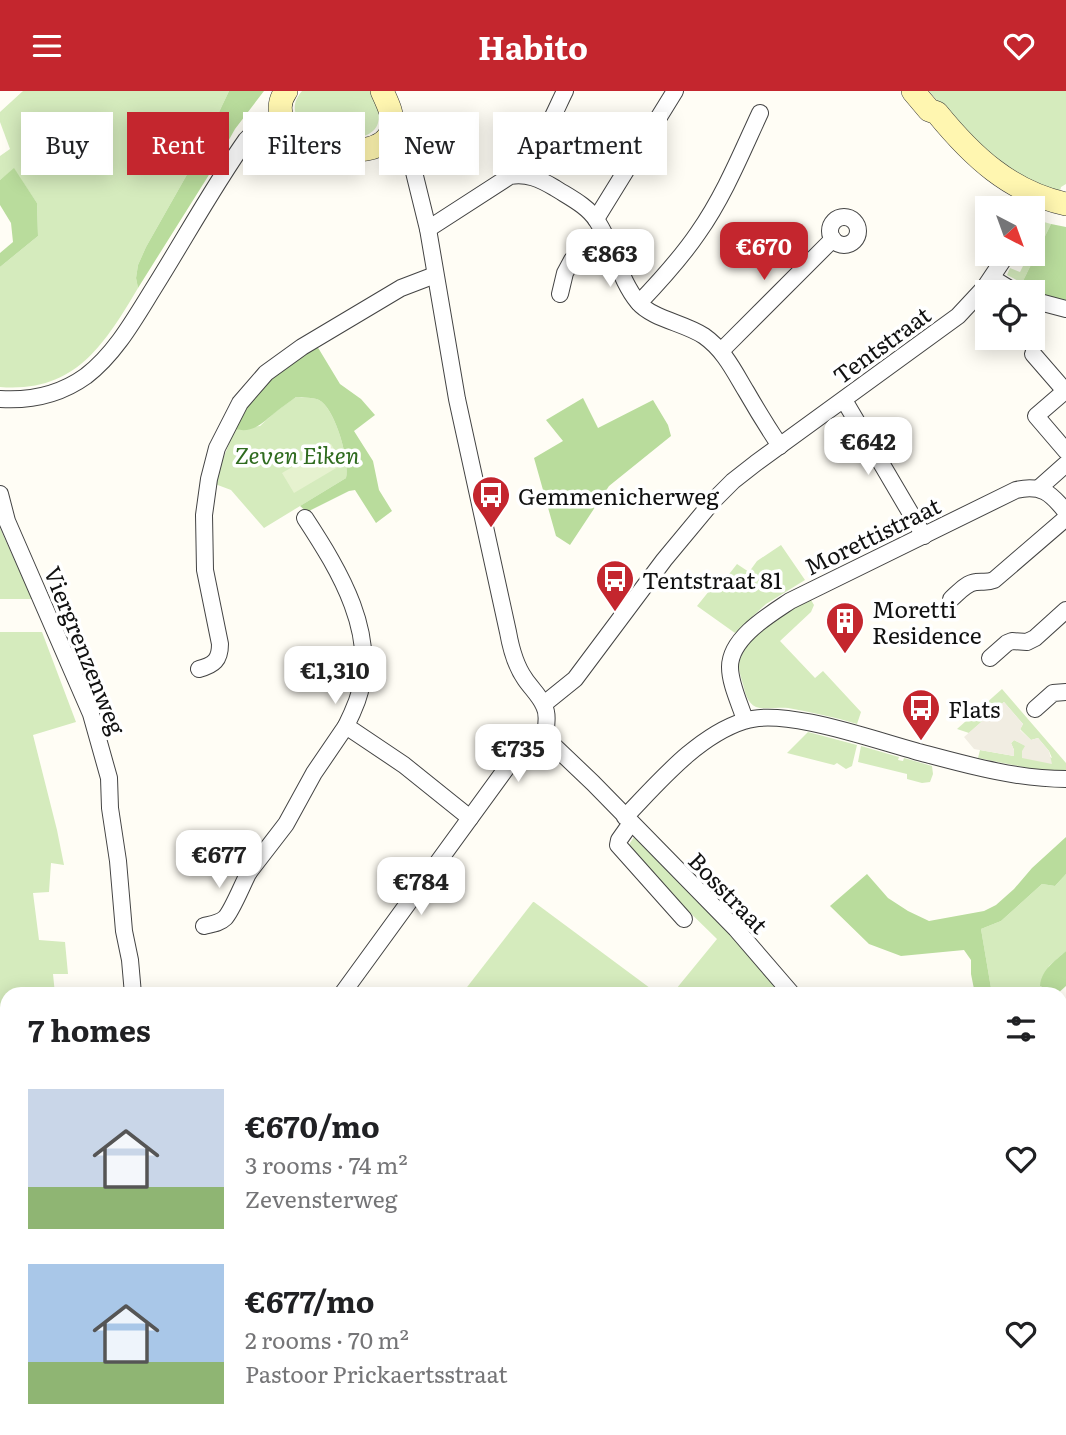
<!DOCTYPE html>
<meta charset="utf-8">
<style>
:root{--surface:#fff;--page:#f6f6f6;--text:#202124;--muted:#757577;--accent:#c4262e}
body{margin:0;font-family:Literata,serif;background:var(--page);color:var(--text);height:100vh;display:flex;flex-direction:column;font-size:26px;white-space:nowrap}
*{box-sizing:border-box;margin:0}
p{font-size:23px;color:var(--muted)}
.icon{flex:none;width:38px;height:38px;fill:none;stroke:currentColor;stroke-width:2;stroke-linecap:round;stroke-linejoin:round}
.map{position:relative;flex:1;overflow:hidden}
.side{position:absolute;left:0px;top:896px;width:1068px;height:448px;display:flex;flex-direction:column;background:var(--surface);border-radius:21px 21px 0 0;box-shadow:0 4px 18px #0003}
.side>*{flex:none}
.banner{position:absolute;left:21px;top:21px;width:700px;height:63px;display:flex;gap:14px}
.needle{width:46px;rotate:139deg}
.controls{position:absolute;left:975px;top:105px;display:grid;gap:14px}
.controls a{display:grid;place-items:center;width:70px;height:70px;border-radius:0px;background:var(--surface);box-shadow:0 4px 18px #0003;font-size:35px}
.price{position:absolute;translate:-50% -60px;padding:0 16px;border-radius:14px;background:#fff;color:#222;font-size:23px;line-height:46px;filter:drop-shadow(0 2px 4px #0008)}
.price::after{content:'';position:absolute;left:50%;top:42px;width:21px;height:16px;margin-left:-10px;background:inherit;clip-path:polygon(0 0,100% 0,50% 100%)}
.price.selected{background:var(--accent);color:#fff}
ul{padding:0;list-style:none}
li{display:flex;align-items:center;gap:21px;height:175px;padding:0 28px}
li span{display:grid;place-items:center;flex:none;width:196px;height:140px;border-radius:0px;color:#555}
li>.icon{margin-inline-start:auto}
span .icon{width:84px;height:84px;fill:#fffc;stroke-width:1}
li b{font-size:30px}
h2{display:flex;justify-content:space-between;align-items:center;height:84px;padding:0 28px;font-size:30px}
.tag{padding:0 24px;border-radius:0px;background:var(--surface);box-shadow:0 4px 18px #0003;font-size:24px;line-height:63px}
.tag.selected{background:var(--accent);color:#fff}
header{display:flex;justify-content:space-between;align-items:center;height:91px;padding:0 28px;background:var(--accent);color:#fff;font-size:32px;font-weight:700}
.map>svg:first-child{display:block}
</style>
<header><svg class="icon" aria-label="menu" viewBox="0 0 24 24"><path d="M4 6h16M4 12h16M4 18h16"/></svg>Habito<svg class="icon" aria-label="heart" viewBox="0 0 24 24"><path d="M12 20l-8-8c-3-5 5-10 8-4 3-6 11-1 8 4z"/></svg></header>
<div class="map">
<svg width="1066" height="1344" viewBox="0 0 1066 1344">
<rect width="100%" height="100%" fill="#fffdf5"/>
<g fill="#d5ebbd">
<path d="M23,0H229L202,57L146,156L138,174L136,187L138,197C104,254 75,302 0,296V176L38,145L37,112L14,78L0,89V65L10,58L0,31V21Z"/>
<path d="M302,0H371C375,10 381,22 378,32C369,65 267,40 302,0Z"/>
<path d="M929,0H1066V93L1061,96L1060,100L1021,88L963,40Z"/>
<path d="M1044,131L1051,133L1022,192L1007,184L1010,177L1020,181L1029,163H1032L1033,135Z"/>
<path d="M296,306C303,307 313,306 319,309C335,317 350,370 346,387L264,437L231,399L215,393L223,368L235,338L260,335L275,321Z"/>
<path d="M0,437L32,508H0Z"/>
<path d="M781,454L805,489L766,513L735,542L697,515L722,484L726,487L737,473L749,481L757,470Z"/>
<path d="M811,509L814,514L811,521L780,550L815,587L823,580L861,621L857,633C834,626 811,621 788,617C778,616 765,619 756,616C747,612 745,601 743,593C740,584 737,575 741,566C751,541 787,518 811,509Z"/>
<path d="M0,541H42L76,631L33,644L57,739L64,774L51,772L49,801L33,802L39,849L65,851L68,883H53L55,903H7V931L0,926Z"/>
<path d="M1002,598L1066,672V681L1038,679L978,667L980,659L1014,665V659L1011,652L1014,649L1052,667L1049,660L1038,647L1031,649L1020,638L1023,633L1004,611L969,642L957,638Z"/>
<path d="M808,641L857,654L852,675L846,678L837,672L834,674L787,662Z"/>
<path d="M861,655L899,666L898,669L903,670L904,667L932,675L933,683L930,691L922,692L907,688V683L858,671Z"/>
<path d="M634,746L678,789L788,903H672L717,848L628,761V755Z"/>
<path d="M1066,783V860L1049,875L1040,895L1057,903H992L981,838L1001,830L1042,793L1055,795Z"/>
<path d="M533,811H534L658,903H468L464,900Z"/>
<rect x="0" y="943" width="7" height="181"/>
<path d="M0,1160H5L7,1175V1291L0,1293Z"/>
</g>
<g fill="#b9dc9c">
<path d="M229,0H264L235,38L212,79L138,197L136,187L138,174L146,156L202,57Z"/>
<path d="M14,77L37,112L38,145L0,176V162L13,151L11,132L0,114V89Z"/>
<path d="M1051,133L1066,136V209L1045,206L1022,192Z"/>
<path d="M317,255L340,293L361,308L375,324L354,340L373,370L379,399L392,420L376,432L355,399L349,400L307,421L300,415L346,387C350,370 335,317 319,309C313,306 303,307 296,306C290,311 283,315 277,320C263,331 254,343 235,338C239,329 243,320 248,313C265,289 292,270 317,255Z"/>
<path d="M583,307L598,337L653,309L668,334L671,345L609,395L570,454L556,445L534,367L563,350L546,329Z"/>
<path d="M1066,746V783L1055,795L1042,793L1001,830L981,838L992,903H975L971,883V869L964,859L901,865L869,853L830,815L867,783L888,807L908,820L929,830L984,820L996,814L1014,798L1032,777Z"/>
<path d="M1066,860V895L1057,903L1040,895C1041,879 1055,870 1066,860Z"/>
</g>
<path fill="#e6f2cf" d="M331,353L343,373L294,402L282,382Z"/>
<g fill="#f1ede2">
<path d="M1004,611L1023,633L1020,639L1031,649L1038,647L1049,660L1052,673L1022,667V660L1025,655L1014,649L1011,652L1014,659V665L974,658L964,646Z"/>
<path d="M527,1337H621L630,1344H530Z"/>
</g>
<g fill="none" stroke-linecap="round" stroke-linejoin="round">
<defs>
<g id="minor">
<path d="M387,47L405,62L413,77L428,138L457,308L508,541C511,558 515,574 525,588C531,597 540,605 544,615C551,628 541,635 551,652L593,692L736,838L792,903"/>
<path d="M520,83C526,64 537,52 548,35C554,24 559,12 565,0"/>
<circle cx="844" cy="140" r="14"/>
<path d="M596,128L675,0"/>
<path d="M428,138L510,85C527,82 540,88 555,97C569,106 588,115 597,130C614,155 619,188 638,211C652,228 685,232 704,245C724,259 734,280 746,300C757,319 768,337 780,355"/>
<path d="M992,187L1015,201"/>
<path d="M560,203L565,182L572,169L606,148"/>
<path d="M1032,209L1066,218"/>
<path d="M639,212C660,190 681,167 698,142C724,105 741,63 760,22"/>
<path d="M721,260L833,148"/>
<path d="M1033,263L1066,301"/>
<path d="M1065,300L1036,325L1066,360"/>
<path d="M0,308C31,310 61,303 86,285C116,262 135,227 155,195C185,147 213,96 246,49L254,41L282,27"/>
<path d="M844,309L924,445"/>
<path d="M1039,397L1066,373"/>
<path d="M0,403L7,430L91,623L109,687L110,717L118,770L124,840L130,869L133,903"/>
<path d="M305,427C339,479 380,545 357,610C354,618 350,627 346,635L404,674L470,727"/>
<path d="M951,508C958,502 966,492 976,491C983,490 987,492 994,489L1066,427"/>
<path d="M990,567L1007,552L1012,550L1027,551L1035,547L1066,519"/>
<path d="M199,578C214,574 220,569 220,553L205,479L204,424L209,388L217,357L240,312L266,282L302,256L401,197L435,184"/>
<path d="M544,613L575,588L664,469L713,410L733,390L756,372L958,225L985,196L1007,163"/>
<path d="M1035,618L1053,602L1066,601"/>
<path d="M745,629C740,613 730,593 730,576C730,547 769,524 790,510L1016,399C1041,393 1051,402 1066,421"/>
<path d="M625,726C658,692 697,645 744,630C783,616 874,649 915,660C964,673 1015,688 1066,688"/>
<path d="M631,732L619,749L618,754L684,828"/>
<path d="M237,773L249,781L286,733L314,682L346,635"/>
<path d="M204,835C212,833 220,832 225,827C232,820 243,792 249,781"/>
<path d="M342,903L513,668L525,653L545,639"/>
<path d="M1060,1300L1066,1299"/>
<path d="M407,1337L425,1344"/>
<path d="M640,1337L649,1344"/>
<path d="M913,1337L915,1344"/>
<path d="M179,1344L183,1337"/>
<path d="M480,1344L493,1337"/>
<path d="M881,1344L903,1337"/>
</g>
<g id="secondary">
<path d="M286,0C251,50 383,84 392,37C394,24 387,11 382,0"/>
<path d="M913,0L929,19L937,22C972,65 1010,101 1066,113"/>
</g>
</defs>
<use href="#minor" stroke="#444" stroke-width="18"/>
<use href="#secondary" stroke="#333" stroke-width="24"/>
<use href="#minor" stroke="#fff" stroke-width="16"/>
<use href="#secondary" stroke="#fff6b0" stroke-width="23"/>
</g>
<defs>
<symbol id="bus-pin" viewBox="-11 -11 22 30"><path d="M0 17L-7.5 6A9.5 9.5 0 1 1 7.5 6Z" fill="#c4262e" stroke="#fff"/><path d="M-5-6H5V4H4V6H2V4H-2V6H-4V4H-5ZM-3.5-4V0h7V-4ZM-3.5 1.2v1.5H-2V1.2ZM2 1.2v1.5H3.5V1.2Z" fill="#fff"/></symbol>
<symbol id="building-pin" viewBox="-11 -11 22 30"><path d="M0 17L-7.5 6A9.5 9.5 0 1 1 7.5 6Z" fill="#c4262e" stroke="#fff"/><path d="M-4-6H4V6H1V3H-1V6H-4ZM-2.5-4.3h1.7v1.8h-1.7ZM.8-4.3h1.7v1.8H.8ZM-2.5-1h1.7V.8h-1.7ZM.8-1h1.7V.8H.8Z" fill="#fff"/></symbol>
</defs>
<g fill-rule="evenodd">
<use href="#bus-pin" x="469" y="382" width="44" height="60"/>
<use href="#bus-pin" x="593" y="466" width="44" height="60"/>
<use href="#building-pin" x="823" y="508" width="44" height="60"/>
<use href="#bus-pin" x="899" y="595" width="44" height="60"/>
</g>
<g text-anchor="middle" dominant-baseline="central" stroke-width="7" stroke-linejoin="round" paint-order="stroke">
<g font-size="23" fill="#111" stroke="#fff">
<text transform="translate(881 253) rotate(-36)">Tentstraat</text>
<text transform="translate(872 444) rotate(-26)">Morettistraat</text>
<text transform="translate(86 559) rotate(68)">Viergrenzenweg</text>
<text transform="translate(729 801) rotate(46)">Bosstraat</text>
</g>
<g font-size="23" font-style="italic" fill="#2f6b1f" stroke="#fff">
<text x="297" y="363">Zeven Eiken</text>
</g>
<g font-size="23" fill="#111" stroke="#fff" text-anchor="start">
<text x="518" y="404">Gemmenicherweg</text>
<text x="642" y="488">Tentstraat 81</text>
<text x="872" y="517">Moretti<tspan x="872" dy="26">Residence</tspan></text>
<text x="948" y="617">Flats</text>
</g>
</g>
</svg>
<div class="controls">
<a><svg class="needle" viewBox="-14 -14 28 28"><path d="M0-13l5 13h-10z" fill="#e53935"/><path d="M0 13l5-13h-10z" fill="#757577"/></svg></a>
<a><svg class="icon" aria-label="locate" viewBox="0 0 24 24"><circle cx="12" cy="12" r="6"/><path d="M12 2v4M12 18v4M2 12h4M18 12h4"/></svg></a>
</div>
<b class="price selected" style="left:764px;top:191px">€670</b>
<b class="price" style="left:610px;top:198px">€863</b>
<b class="price" style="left:868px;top:386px">€642</b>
<b class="price" style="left:335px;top:615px">€1,310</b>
<b class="price" style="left:518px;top:693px">€735</b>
<b class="price" style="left:219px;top:799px">€677</b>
<b class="price" style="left:421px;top:826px">€784</b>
<div class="banner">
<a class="tag">Buy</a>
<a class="tag selected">Rent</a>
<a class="tag">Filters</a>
<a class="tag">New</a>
<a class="tag">Apartment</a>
</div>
<section class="side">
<h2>7 homes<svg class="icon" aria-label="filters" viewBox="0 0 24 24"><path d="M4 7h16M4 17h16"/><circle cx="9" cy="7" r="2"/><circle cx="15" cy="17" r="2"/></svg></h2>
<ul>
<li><span style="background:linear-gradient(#c9d6e8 70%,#8fb573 0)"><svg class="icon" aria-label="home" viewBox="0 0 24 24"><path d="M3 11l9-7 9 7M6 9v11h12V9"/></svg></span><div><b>€670/mo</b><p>3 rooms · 74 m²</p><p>Zevensterweg</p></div><svg class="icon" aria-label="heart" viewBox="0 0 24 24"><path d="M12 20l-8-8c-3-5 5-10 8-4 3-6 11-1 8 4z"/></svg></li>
<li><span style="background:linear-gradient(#a9c7e8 70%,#8fb573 0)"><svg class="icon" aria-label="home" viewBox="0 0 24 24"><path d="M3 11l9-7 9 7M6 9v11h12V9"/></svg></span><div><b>€677/mo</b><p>2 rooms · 70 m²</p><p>Pastoor Prickaertsstraat</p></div><svg class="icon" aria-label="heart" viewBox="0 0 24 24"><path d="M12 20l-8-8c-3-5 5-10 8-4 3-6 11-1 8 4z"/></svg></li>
</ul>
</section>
</div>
